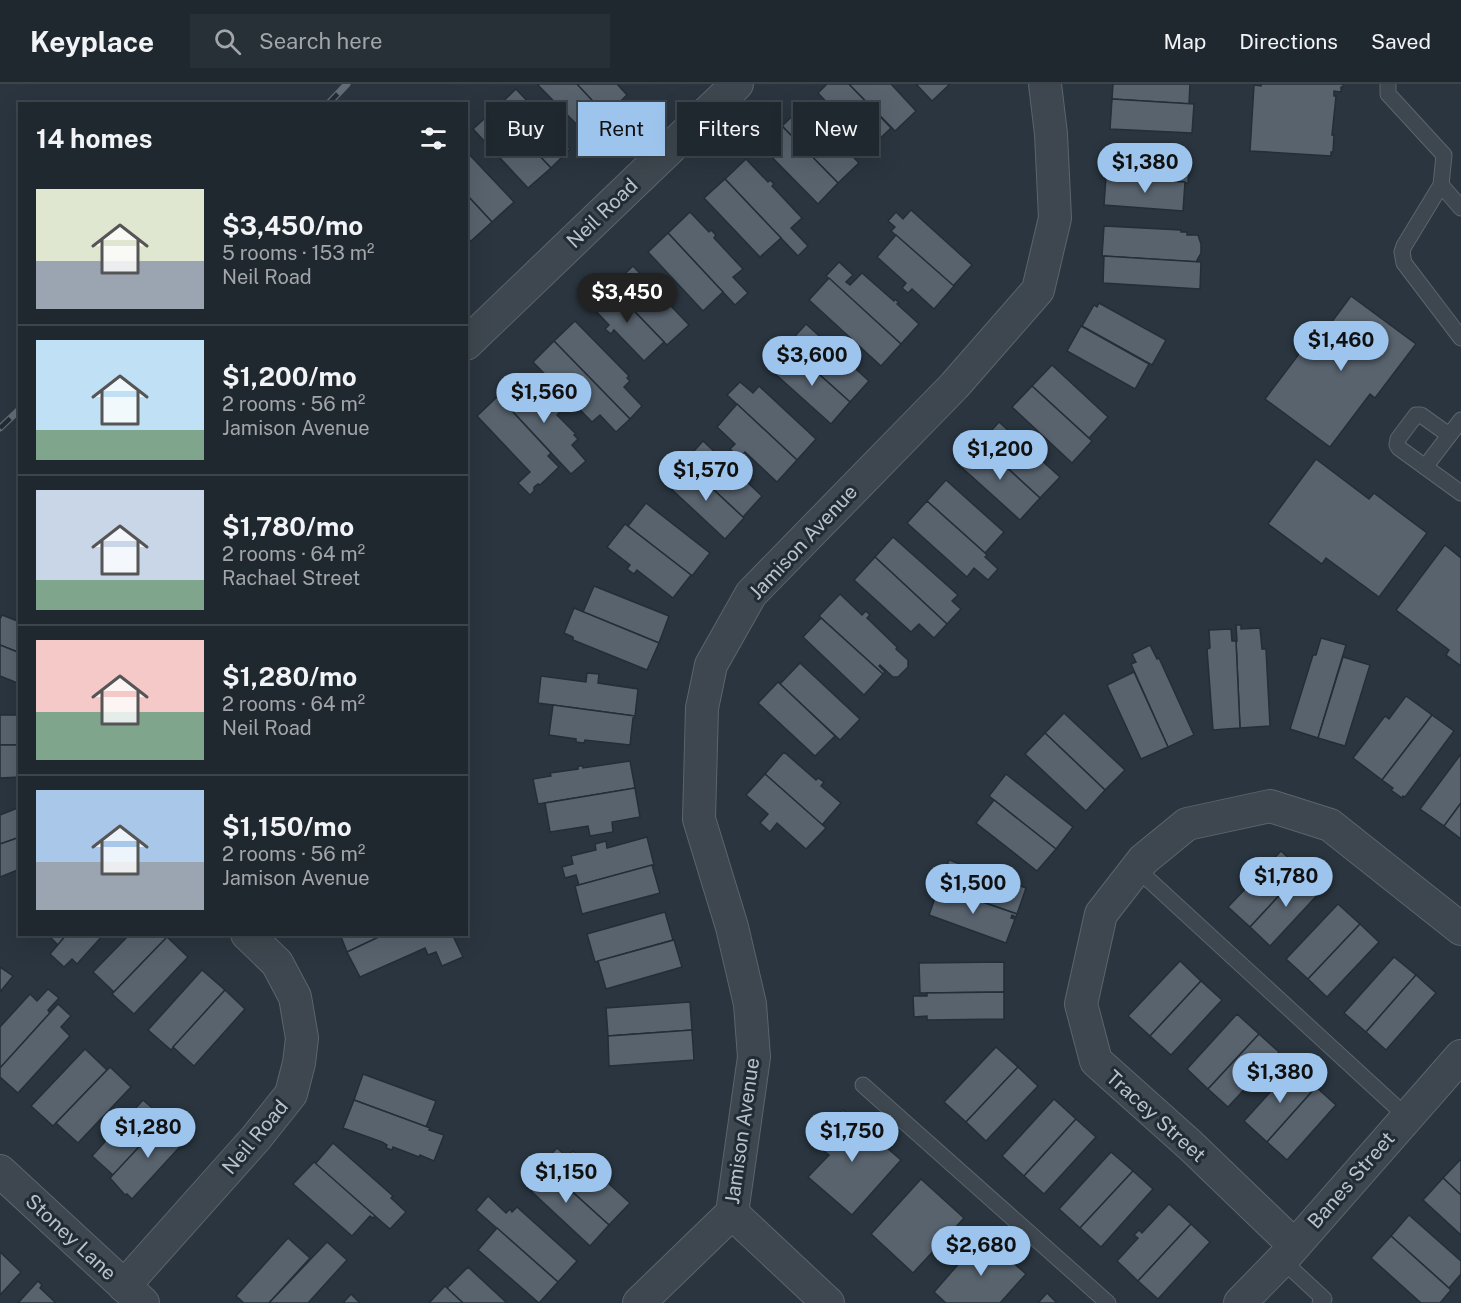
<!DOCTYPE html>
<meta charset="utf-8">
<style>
:root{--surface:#20282f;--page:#283037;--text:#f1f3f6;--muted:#a2a6aa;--line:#3d444b;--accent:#9dc4ec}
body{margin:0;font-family:"Public Sans",sans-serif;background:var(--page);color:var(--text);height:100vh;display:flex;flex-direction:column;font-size:22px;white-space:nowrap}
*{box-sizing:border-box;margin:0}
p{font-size:20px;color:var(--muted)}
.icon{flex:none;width:33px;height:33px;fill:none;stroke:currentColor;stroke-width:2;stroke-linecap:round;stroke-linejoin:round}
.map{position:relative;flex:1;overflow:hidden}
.drawer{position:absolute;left:18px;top:18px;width:450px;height:834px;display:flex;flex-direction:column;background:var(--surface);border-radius:0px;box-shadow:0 6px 24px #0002,0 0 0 2px var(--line)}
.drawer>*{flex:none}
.top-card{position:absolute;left:486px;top:18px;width:570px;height:54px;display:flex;gap:12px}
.price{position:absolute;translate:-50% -51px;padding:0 14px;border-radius:21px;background:var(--accent);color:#111;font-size:20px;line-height:39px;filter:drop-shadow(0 2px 3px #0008)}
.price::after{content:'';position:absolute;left:50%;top:36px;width:18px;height:14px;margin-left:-9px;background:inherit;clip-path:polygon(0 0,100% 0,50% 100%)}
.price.selected{background:#222;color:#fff}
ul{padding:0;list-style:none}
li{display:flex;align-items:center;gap:18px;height:150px;padding:0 18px}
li+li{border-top:2px solid var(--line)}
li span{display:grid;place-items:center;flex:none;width:168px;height:120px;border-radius:0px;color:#555}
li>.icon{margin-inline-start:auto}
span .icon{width:72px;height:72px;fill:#fffc;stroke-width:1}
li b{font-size:26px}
h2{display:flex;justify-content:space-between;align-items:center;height:72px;padding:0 18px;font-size:26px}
.pill{padding:0 21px;border-radius:0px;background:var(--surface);box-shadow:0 6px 24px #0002,0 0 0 2px var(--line);font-size:21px;line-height:54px}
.pill.selected{background:var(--accent);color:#111}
header{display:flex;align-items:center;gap:36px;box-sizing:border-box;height:84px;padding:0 30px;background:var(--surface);border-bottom:2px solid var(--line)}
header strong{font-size:28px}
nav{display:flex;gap:33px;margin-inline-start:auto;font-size:21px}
.search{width:420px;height:54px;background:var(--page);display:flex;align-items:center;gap:15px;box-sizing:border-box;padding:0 21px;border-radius:0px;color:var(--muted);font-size:22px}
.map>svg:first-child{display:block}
</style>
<header>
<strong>Keyplace</strong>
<div class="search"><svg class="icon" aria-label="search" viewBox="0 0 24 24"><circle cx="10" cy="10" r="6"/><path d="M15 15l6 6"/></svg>Search here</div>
<nav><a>Map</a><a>Directions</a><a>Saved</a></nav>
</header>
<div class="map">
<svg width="1461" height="1219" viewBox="0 0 1461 1219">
<rect width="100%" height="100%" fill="#2a353f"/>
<g fill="#58636e" stroke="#242e36" stroke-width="1.5">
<path d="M537,0H577L606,31L586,50Z"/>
<path d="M577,0H617L627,11L606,31Z"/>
<path d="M827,0H849L891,44L870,64L818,9Z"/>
<path d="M849,0H891L916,27L895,47Z"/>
<path d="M916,0H950L932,17Z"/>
<path d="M1113,0H1190L1189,20L1112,15Z"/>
<path d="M1261,0H1343V3H1341V8L1334,7V12H1336L1332,51H1334L1333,68H1331V72L1250,67L1254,1L1261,2Z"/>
<path d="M516,5L545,36L544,37L546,39L549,35L555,41L551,45L570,65L551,84L495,25Z"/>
<path d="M1112,15L1194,20L1192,49L1110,45Z"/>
<path d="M803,22L859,79L838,99L782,42Z"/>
<path d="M495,25L551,84L528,104L473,45Z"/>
<path d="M782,42L838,99L818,120L761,62Z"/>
<path d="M1110,64L1190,70L1188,99L1108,93Z"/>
<path d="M466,67L514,118L492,138L466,110Z"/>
<path d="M746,75L768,98L770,96L774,100L772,102L802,134L791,144L808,162L798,172L725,95Z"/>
<path d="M1106,93L1185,98L1183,127L1104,121Z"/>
<path d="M725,95L781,154L760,173L704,114Z"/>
<path d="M466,110L492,138L471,157L466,153Z"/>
<path d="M911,126L972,181L953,202L891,147L895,143L888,137L896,128L903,135Z"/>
<path d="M690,128L709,148L711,146L716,151L714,154L743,185L733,193L748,209L735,221L668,149Z"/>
<path d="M1104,142L1181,146V148H1187V151H1198L1201,160V169L1196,178L1102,172Z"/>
<path d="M668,149L723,208L703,227L648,168Z"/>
<path d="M896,151L954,202L934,225L912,205L908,209L902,204L906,199L877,173Z"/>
<path d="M1104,172L1201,178L1200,205L1103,199Z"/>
<path d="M839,178L853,191L846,198L850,201L862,189L894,217L895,215L899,219L897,220L919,240L901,260L826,192Z"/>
<path d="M633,182L689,241L667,261L611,203Z"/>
<path d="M829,194L901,260L881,282L809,216Z"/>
<path d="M611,203L664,258L644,277L614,246L611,250L605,245L609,241L591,222Z"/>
<path d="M1351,212L1416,260L1375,314L1370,310L1330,363L1265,315L1305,262L1311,266Z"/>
<path d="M1099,219L1166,256L1152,281L1082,242L1094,221L1097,223Z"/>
<path d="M575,237L629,292L627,294L630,297L624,303L642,322L630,335L554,257Z"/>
<path d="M806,240L869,297L850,318L787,261Z"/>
<path d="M1081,242L1149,280L1135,305L1067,267Z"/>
<path d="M554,257L630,335L616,348L600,331L592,338L533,278Z"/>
<path d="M792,266L850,318L831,340L773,288Z"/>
<path d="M1052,281L1108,333L1089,354L1032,302Z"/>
<path d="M519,293L547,324L549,322L551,324L554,322L560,328L557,331L576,350L574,351L578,355L572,361L586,377L571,390L498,312Z"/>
<path d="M740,298L753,309L759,302L816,355L797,376L727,311Z"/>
<path d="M1032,302L1092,357L1072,379L1012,323Z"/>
<path d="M498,312L551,369L548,372L559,383L540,401L538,400L534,403V407L530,411L518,399L530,388L477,332Z"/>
<path d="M737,320L797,376L777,398L745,368L739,374L730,365L735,360L717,343Z"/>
<path d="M999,338L1060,393L1040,414L980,359Z"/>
<path d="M703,357L762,412L743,433L684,378Z"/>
<path d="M980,359L1040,414L1020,436L959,381Z"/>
<path d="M1316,375L1369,415L1374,409L1427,449L1379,513L1326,474L1322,480L1268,440Z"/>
<path d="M687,381L744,434L725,455L668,402Z"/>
<path d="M946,396L1004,448L985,469L927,417Z"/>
<path d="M927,417L985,469L987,471L985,473L998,485L988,496L974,484L967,493L907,439Z"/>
<path d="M646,419L710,469L692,492L628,442Z"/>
<path d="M625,440L691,491L673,514L637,486L634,490L627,485L630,481L607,463Z"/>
<path d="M893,453L958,511L952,517L961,525L947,540L875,473Z"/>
<path d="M1445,461L1461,474V582L1446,571L1449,566L1396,526Z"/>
<path d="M875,473L947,540L934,554L919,540L911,548L854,496Z"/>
<path d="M594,502L669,532L659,559L583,528Z"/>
<path d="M840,510L862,531L866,527L870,531L867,534L897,563L896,565L908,576V583L898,593H893L880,581L879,582L885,588L883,590L819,532Z"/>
<path d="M574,524L659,559L647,586L573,556V553L564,549Z"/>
<path d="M2,531L20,538V569L0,561V535Z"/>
<path d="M821,534L883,590L864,611L803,553Z"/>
<path d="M1236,541H1241V545L1260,544L1262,565H1266L1270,642L1240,644L1236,557H1237Z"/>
<path d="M1231,545L1232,557H1236L1240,644L1213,646L1207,565L1210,564L1209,546Z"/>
<path d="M1321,554L1346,561L1318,654L1290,645L1313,571H1316Z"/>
<path d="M0,561L20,569V600L0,592Z"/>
<path d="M1150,561L1157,575L1159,574L1194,651L1168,663L1131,580L1136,578L1132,570Z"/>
<path d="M1343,573L1370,581L1345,662L1318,654Z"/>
<path d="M800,579L860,635L840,656L780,600Z"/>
<path d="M1134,588L1168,663L1141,675L1107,601Z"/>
<path d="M587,589L599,590L598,599L638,605L635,632L538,619L541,592L586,598Z"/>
<path d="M778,598L835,652L815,672L758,619Z"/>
<path d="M1406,612L1432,631L1382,696L1353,674L1385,632L1389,635Z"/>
<path d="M553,621L635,632L634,634H633L630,661L585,656L584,659L576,658V655L549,651Z"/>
<path d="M1064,629L1125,686L1105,706L1045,649Z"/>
<rect x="0" y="631" width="20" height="30"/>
<path d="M1432,631L1454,647L1405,713L1403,712L1402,714L1391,706L1393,704L1382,696Z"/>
<path d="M1045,649L1105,706L1086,727L1025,670Z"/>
<path d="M0,661H20V693L0,694Z"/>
<path d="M784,668L816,696L818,694L824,698L821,702L841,719L822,741L765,690Z"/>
<path d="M1461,670V719L1444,742L1420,725Z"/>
<path d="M630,677L635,704L538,720L533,695L551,692L550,689L578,685V682H583V684Z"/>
<path d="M765,690L826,744L806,765L777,739L770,748L760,739L768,730L746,711Z"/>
<path d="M1006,690L1073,743L1056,765L989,712Z"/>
<path d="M635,704L640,733L612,738L613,748L590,752L588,742L550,748L545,719Z"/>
<path d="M994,716L1056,765L1037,787L976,739Z"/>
<path d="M1461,719V755L1444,742Z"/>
<path d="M20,723V753L0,760V731Z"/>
<path d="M20,753V785L0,793V760Z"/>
<path d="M647,753L654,781L579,801L576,791L565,794L562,783L573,780L571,772L596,766L595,760L606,757L607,764Z"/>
<path d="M1281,767L1302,787L1250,843L1228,823L1247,803L1243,799L1249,793L1253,796Z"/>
<path d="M949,776L1026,804L1017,830L939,803Z"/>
<path d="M652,781L660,809L582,830L575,802Z"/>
<path d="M1302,787L1322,806L1270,862L1250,843Z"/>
<path d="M939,803L1017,830L1016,833L1012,831L1011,834L1015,835L1006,859L929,831Z"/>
<path d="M1338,820L1360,840L1308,895L1286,875Z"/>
<path d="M665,828L673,856L595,878L587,850Z"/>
<path d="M1360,840L1379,858L1327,913L1308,895Z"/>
<path d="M47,850H67L58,861Z"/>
<path d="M67,850H104L77,880L72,875L64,883L50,870Z"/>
<path d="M130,850H166L168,852L114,908L93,888Z"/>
<path d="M340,850H385L347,868Z"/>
<path d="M385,850H452L463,873L442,882L436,868L428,871L425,864L360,893L347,868Z"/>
<path d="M167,853L188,873L134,930L112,910Z"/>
<path d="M674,856L682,883L606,905L598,877Z"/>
<path d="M1394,873L1416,891L1366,948L1344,929Z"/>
<path d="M1180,877L1201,897L1150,952L1128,932Z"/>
<path d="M1004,878V908L920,909L919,879Z"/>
<path d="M0,883L13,892L0,908Z"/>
<path d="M202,886L225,906L171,966L148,946Z"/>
<path d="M1416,891L1436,909L1386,966L1366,948Z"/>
<path d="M1201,897L1222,916L1171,971L1150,952Z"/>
<path d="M48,905L59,914L48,926L50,929L0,984V943L30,910L37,917Z"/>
<path d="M225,906L245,925L194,982L173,963Z"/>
<path d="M1004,908V935L927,936V932L914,933L913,912H927V909Z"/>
<path d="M690,918L692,946L608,952L606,924Z"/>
<path d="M58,920L71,932L61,943L70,952L18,1009L0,993V984Z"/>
<path d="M1237,930L1259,950L1208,1005L1187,985Z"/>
<path d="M692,946L694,976L609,982L608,952Z"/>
<path d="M1259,950L1279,968L1228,1023L1208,1005Z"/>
<path d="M996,963L1018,983L966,1038L944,1018Z"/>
<path d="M85,965L107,986L53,1042L31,1022Z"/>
<path d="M1294,982L1316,1003L1267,1058L1244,1037Z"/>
<path d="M110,983L131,1003L78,1059L56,1039Z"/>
<path d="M1018,983L1038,1002L986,1057L966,1038Z"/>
<path d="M363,990L436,1017L426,1043L354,1016Z"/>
<path d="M1316,1003L1336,1021L1287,1076L1267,1058Z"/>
<path d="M1054,1015L1076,1035L1024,1092L1002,1072Z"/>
<path d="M143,1016L165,1035L113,1091L92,1072Z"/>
<path d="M354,1016L430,1044L429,1046L444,1051L434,1077L420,1071L419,1073L393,1063L392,1066L386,1064L387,1061L382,1058L343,1044Z"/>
<path d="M843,1026L901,1076L852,1131L808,1093L829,1071L814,1058Z"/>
<path d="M165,1035L187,1055L132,1115L127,1110L125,1111L110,1094Z"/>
<path d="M1076,1035L1096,1053L1044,1110L1024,1092Z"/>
<path d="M333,1059L393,1112L391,1114L406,1128L390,1145L315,1080Z"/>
<path d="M557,1064L567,1073L573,1067L630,1119L609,1141L542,1080Z"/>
<path d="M1111,1068L1133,1087L1080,1144L1059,1125Z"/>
<path d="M1461,1075V1111L1443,1094Z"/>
<path d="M538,1077L609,1141L590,1162L531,1107L535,1103L524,1092Z"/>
<path d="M314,1078L375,1132L373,1134L370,1132L352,1152L293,1100Z"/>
<path d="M1133,1087L1153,1105L1101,1163L1080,1144Z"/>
<path d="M1443,1094L1461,1111V1151L1423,1116Z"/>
<path d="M921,1095L964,1134L913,1189L871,1150Z"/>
<path d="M488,1112L506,1129L510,1125L512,1128L517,1123L577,1177L558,1198L476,1126Z"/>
<path d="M1169,1120L1191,1140L1138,1197L1117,1177L1138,1154L1134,1151L1139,1146L1142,1149Z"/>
<path d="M1409,1131L1461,1177V1190L1449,1204L1391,1152Z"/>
<path d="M1191,1140L1210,1158L1158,1215L1138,1197Z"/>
<path d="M497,1144L558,1198L539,1219L478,1166Z"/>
<path d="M983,1152L1026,1190L1000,1219H946L934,1208Z"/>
<path d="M1391,1152L1451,1206L1440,1219H1421L1371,1174Z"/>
<path d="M288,1154L310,1174L269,1219H244L236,1212Z"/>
<path d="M327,1158L347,1176L308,1219H269Z"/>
<path d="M0,1168L21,1188L0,1211Z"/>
<path d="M468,1183L507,1219H463L447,1204Z"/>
<path d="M38,1197L42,1201L40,1204L56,1219H18Z"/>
<path d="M445,1202L447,1204L463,1219H429Z"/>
<path d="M1047,1209L1057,1219H1038Z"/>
<path d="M351,1210L360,1219H343Z"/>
</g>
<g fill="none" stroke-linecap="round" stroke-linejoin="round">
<defs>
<g id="service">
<path d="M1388,0V10L1444,71L1441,101"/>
<path d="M1461,124L1441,101L1404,162L1402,168L1404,179L1461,254"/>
<path d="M1449,351L1421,331H1416L1398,355L1397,361L1399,364L1461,409"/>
<path d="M1425,383L1461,336"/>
<path d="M1136,784L1407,1033"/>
<path d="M863,1001L1108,1219"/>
<path d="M1282,1176L1324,1215L1320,1219"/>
</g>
<g id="minor">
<path d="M466,260L737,0"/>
<path d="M0,1087L143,1219"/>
<path d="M732,1129L828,1219"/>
<path d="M1294,1161L1190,1061L1096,977L1081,920L1101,830L1143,776L1187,740L1270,722L1330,741L1461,845"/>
<path d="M124,1202L256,1054L291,1010L299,979L302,954L295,913L277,879L247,850"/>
<path d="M639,1219L732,1129L754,973L750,920L732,843L699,735L702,624L711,581L751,510L954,302L1038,206L1055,134L1051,50L1045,0"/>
<path d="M1240,1219L1282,1176L1461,972"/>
</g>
</defs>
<use href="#service" stroke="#5b656c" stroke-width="17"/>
<use href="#minor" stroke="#5b656c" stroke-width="34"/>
<use href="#service" stroke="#3e474f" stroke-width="15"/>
<use href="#minor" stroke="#3e474f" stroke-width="32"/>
<defs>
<g id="rail">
<path d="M328,20L347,0"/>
<path d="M0,344L20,325"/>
</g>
</defs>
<use href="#rail" stroke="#626d77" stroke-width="7"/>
<use href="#rail" stroke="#222c34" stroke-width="4.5" stroke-dasharray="14" stroke-linecap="butt"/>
</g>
<g text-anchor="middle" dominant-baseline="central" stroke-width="6" stroke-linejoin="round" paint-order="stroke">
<g font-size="20" fill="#bac2c9" stroke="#222c34">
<text transform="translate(602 129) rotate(-44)">Neil Road</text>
<text transform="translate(803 458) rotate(-47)">Jamison Avenue</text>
<text transform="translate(1156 1032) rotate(42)">Tracey Street</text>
<text transform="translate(742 1047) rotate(-82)">Jamison Avenue</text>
<text transform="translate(255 1053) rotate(-50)">Neil Road</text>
<text transform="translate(1351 1096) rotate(-49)">Banes Street</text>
<text transform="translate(71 1153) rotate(43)">Stoney Lane</text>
</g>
</g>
</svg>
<b class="price" style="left:1145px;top:110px">$1,380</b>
<b class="price selected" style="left:627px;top:240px">$3,450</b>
<b class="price" style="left:1341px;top:288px">$1,460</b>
<b class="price" style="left:812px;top:303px">$3,600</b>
<b class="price" style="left:544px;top:340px">$1,560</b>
<b class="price" style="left:1000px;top:397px">$1,200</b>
<b class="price" style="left:706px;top:418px">$1,570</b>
<b class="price" style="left:1286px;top:824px">$1,780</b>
<b class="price" style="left:973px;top:831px">$1,500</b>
<b class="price" style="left:1280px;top:1020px">$1,380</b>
<b class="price" style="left:148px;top:1075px">$1,280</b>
<b class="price" style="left:852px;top:1079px">$1,750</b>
<b class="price" style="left:566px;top:1120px">$1,150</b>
<b class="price" style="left:981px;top:1193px">$2,680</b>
<div class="top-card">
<a class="pill">Buy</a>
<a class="pill selected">Rent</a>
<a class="pill">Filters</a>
<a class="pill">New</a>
</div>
<section class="drawer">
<h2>14 homes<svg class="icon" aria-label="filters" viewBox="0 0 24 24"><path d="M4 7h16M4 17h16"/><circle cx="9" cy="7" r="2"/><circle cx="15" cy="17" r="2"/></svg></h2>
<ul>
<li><span style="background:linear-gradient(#dfe7d0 60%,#9aa5b1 0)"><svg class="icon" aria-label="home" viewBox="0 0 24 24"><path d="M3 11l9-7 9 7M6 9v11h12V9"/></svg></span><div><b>$3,450/mo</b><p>5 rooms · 153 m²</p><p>Neil Road</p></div></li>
<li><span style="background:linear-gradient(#bfe0f5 75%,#7fa58c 0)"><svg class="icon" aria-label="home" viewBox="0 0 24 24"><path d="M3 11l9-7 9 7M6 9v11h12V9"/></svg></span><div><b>$1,200/mo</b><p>2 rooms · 56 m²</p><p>Jamison Avenue</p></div></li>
<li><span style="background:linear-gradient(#c9d6e8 75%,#7fa58c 0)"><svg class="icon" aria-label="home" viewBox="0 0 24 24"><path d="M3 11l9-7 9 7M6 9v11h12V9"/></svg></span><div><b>$1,780/mo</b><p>2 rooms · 64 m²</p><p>Rachael Street</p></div></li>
<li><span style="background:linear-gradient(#f6c9c9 60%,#7fa58c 0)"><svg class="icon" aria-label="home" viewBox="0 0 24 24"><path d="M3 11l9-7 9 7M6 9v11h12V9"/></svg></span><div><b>$1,280/mo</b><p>2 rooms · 64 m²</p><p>Neil Road</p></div></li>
<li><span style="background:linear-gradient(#a9c7e8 60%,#9aa5b1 0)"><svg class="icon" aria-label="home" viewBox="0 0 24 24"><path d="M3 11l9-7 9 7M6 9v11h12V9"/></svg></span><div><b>$1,150/mo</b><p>2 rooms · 56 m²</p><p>Jamison Avenue</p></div></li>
</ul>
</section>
</div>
